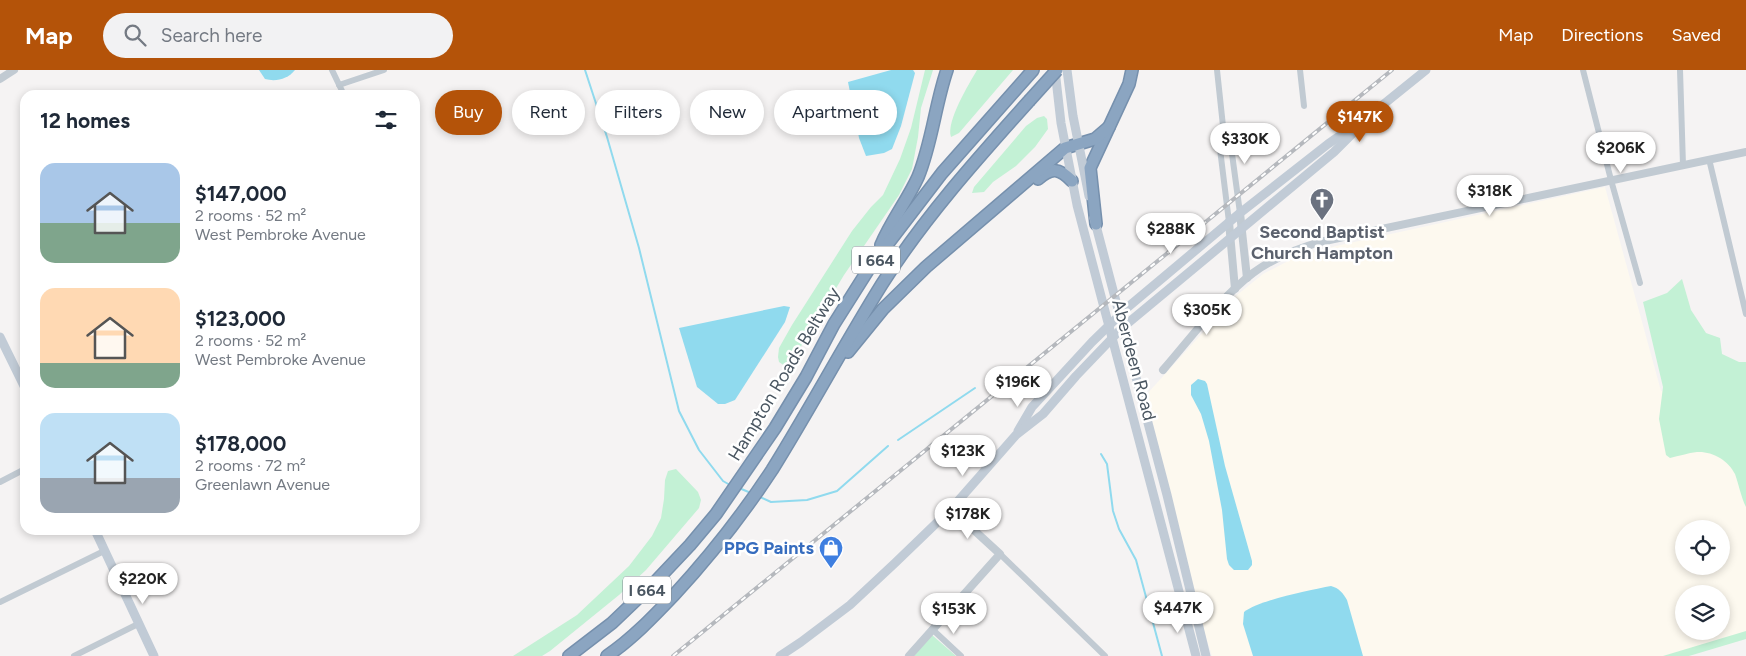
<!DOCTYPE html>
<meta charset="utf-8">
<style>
:root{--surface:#fff;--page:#f2f2f3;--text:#1f2937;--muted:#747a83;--accent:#b45309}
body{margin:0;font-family:Figtree,sans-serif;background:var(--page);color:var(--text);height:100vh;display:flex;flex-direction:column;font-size:19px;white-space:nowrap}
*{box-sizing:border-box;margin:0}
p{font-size:16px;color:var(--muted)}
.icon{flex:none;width:28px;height:28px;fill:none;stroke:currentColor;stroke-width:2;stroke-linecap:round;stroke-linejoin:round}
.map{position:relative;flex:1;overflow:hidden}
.sheet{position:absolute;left:20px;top:20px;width:400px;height:445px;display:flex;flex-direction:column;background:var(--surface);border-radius:15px;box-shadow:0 2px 8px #0003}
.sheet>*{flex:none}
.guide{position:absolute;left:435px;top:20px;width:475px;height:45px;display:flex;gap:10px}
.tools{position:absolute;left:1675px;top:450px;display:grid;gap:10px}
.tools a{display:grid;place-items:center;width:55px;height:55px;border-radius:50%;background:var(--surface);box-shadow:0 2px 8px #0003;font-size:25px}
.price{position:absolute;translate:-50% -42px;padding:0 11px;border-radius:18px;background:#fff;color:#222;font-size:16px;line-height:32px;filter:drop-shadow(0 1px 2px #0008)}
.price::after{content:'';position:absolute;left:50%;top:30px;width:15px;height:11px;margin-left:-8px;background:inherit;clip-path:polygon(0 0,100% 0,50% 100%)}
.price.current{background:var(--accent);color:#fff}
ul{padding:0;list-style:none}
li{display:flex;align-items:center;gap:15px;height:125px;padding:0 20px}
li span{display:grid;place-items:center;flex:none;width:140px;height:100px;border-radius:15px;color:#555}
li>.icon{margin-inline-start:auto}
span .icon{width:60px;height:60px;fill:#fffc;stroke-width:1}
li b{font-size:21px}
h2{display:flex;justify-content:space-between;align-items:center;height:60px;padding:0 20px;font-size:21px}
.chip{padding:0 18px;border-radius:22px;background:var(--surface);box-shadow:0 2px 8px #0003;font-size:18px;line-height:45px}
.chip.current{background:var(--accent);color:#fff}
header{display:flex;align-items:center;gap:30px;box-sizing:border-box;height:70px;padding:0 25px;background:var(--accent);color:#fff}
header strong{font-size:24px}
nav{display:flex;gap:28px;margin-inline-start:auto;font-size:18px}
.search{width:350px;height:45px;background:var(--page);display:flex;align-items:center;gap:12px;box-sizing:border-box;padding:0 18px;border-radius:28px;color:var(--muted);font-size:19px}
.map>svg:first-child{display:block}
</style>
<header>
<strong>Map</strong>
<div class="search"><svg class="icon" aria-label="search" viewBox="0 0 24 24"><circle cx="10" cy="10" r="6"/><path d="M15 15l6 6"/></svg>Search here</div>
<nav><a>Map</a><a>Directions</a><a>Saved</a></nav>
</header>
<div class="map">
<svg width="1746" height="586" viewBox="0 0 1746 586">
<rect width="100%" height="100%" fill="#f5f3f3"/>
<path fill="#fdf9ef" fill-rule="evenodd" d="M1605,117L1661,321L1746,297V565L1679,586H1212L1203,558L1146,325L1237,225L1263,204L1292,189L1327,178ZM1684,459H1721V496H1684ZM1684,524H1721V561H1684Z"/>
<g fill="#c3f1d5">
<path d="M925,0H933L921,38L918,67L912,99L899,125L844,205L788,298L779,292L778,287L779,278L792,255L852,161L871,137L883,125L900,89L911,58Z"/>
<path d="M977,0H1013L959,63L951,67C946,51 969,14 977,0Z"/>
<path d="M1044,46L1047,49L1048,59L1035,77L1016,96L993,112L984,122L972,123L974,117L1026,56L1037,48Z"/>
<path d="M1682,209L1691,240L1706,263L1720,268L1722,284L1739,292H1746V437C1741,427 1739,415 1735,404C1728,390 1712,381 1697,382C1688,383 1679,386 1670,388L1666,385L1659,349L1663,317L1643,232L1667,223Z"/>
<path d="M676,399L698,422L701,430L699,438L646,500L619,525L550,581L542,586H513L577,545L629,496L652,466L661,448L664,429L665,410L668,401Z"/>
<path d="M1746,561V569L1689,586H1663Z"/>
<path d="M932,565L956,586H914Z"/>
</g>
<g fill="#90daee">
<path d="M259,0H295C288,9 276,12 265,9Z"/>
<path d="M891,0H913L915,3L901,56L892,79L884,83L866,86L859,68L848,12Z"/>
<path d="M784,236L790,237L785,252L735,330L725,334H718L697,317L679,258Z"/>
<path d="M1198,309L1205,311L1207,314L1225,396L1252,491V495L1248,500H1234L1229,495L1227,489L1222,440L1209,371L1201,344L1191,325V315Z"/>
<path d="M1331,516C1339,518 1343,523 1347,530L1363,586H1253L1243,554L1244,542C1260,530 1310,520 1331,516Z"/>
</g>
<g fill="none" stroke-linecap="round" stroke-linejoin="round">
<g stroke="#90daee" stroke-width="2">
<path d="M585,0L607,67L639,178L679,341L699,380L723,411L730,415"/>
<path d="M898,370L975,318"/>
<path d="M1101,384L1107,394L1113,441L1119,459L1136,490L1162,586"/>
<path d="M739,418L751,423"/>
<path d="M760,427L771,432L807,430L837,421L888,376"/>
</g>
<defs>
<g id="motorway">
<path d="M1038,109C1052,97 1059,98 1072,111"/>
<path d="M1096,154L1090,98L1129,14L1132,0"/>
<path d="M881,175C891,151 907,131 918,107C932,73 935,35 947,0"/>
<path d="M848,282L883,239L926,197L1065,78L1095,69L1109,57"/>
<path d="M569,586L612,553L656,511L690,475L716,444L775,358L806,307L834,254L870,197L942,103L1033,0"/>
<path d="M607,586C632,569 653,547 674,525C710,486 743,444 772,400C810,339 844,275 882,214C924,148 977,89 1029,31"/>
</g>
</defs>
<use href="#motorway" stroke="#7690ad" stroke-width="14"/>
<g stroke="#c1cad2" stroke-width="6">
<path d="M332,0L344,25"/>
<path d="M1217,0L1223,56L1219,71L1229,152"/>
<path d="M1300,0L1304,36"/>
<path d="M1583,0L1611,110L1640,213"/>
<path d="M1680,0L1683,95"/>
<path d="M339,15L384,0"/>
<path d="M1223,56L1230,69L1240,143"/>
<path d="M1709,89L1746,244"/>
<path d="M415,164L416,165"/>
<path d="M0,412L25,399"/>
<path d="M1000,484L1105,586"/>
<path d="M0,532L104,481"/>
<path d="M932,559L961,586"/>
<path d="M74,586L138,554"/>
</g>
<g stroke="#c1cad2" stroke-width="8">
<path d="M0,9L14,0"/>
<path d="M1240,143L1247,208"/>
<path d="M1229,152L1235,219"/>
<path d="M1163,300C1190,269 1221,227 1253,203C1273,188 1296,179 1320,172L1746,82"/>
<path d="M909,586L1000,484L951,439"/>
</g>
<g stroke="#c1cbd6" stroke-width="9">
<path d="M1055,0L1061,53L1077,135L1196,586"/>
<path d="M1067,0L1073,46L1089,126"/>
<path d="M1364,50L1426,0"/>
<path d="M1094,148L1167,425L1206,586"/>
<path d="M0,267L25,318"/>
<path d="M1018,361L1032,337L1057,310L1092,272L1128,237L1240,143L1328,74L1351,58"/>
<path d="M95,460L154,586"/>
<path d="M780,586L801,572L850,535L895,493L951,439L1016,365L1043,344L1076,306L1122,258L1334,82L1369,47"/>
</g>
<use href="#motorway" stroke="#8ba5c1" stroke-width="11"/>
<defs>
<path id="rail" d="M673,586L1392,0"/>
</defs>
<use href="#rail" stroke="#b5b8bd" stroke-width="4"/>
<use href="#rail" stroke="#fff" stroke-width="2" stroke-dasharray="5.5" stroke-linecap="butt"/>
<defs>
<path id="motorway-bridge" d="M1029,31L1057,0"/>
</defs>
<use href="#motorway-bridge" stroke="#7690ad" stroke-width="14" stroke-linecap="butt"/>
<use href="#motorway-bridge" stroke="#8ba5c1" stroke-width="11"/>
</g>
<defs>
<symbol id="church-pin" viewBox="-11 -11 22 30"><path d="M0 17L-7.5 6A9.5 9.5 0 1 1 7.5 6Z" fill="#6b7280" stroke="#fff"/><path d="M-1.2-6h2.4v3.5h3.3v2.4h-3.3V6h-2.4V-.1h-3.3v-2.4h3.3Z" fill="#fff"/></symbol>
<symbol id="shop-pin" viewBox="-11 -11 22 30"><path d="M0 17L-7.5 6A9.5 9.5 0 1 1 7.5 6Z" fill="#3f7fe0" stroke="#fff"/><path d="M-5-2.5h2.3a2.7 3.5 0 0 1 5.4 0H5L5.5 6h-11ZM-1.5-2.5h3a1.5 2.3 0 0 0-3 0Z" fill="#fff"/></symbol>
</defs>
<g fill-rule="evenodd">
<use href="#church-pin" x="1308" y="116" width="28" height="38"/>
<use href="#shop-pin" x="817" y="464" width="28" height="38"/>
</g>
<g text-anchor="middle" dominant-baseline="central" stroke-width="5" stroke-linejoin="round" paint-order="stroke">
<g fill="#fff" stroke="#808990" stroke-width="1">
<rect x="852" y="176.5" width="48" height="27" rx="4"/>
<rect x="623" y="506.5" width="48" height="27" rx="4"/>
</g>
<g font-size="16" font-weight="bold" fill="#4a5661">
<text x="876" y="190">I 664</text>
<text x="647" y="520">I 664</text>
</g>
<g font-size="18" font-weight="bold" fill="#5b616d" stroke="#fff">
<text x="1322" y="162">Second Baptist<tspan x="1322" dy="21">Church Hampton</tspan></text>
</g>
<g font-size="18" fill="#4a5661" stroke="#fff">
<text transform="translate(1134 290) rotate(75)">Aberdeen Road</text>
<text transform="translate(784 304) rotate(-59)">Hampton Roads Beltway</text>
</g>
<g font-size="18" font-weight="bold" fill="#366cbe" stroke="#fff" text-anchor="end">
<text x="814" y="478">PPG Paints</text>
</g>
</g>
</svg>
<div class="tools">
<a><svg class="icon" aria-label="locate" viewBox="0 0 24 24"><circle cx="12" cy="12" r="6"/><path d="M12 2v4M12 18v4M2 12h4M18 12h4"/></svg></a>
<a><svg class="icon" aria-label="layers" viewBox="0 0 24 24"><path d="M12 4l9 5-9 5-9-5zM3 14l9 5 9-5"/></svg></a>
</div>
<b class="price current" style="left:1360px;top:73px">$147K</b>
<b class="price" style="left:1245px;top:95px">$330K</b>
<b class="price" style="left:1621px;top:104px">$206K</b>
<b class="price" style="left:1490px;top:147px">$318K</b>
<b class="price" style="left:1171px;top:185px">$288K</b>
<b class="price" style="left:1207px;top:266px">$305K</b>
<b class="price" style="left:1018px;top:338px">$196K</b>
<b class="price" style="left:963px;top:407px">$123K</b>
<b class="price" style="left:968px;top:470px">$178K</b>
<b class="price" style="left:143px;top:535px">$220K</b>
<b class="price" style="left:1178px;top:564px">$447K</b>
<b class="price" style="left:954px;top:565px">$153K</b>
<div class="guide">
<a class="chip current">Buy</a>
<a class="chip">Rent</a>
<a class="chip">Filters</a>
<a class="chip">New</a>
<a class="chip">Apartment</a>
</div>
<section class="sheet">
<h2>12 homes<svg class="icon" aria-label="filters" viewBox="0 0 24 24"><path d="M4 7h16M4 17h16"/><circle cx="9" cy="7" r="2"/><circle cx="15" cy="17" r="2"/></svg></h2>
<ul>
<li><span style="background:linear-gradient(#a9c7e8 60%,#7fa58c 0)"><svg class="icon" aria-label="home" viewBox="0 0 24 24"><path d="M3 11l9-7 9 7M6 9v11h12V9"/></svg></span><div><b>$147,000</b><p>2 rooms · 52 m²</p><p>West Pembroke Avenue</p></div></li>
<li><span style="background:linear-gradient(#ffd9b3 75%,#7fa58c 0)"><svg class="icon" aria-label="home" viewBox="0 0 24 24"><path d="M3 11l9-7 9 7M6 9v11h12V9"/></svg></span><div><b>$123,000</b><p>2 rooms · 52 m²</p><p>West Pembroke Avenue</p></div></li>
<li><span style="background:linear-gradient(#bfe0f5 65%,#9aa5b1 0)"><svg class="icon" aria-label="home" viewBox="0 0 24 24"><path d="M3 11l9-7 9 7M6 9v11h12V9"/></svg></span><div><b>$178,000</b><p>2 rooms · 72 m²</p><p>Greenlawn Avenue</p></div></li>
</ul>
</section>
</div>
